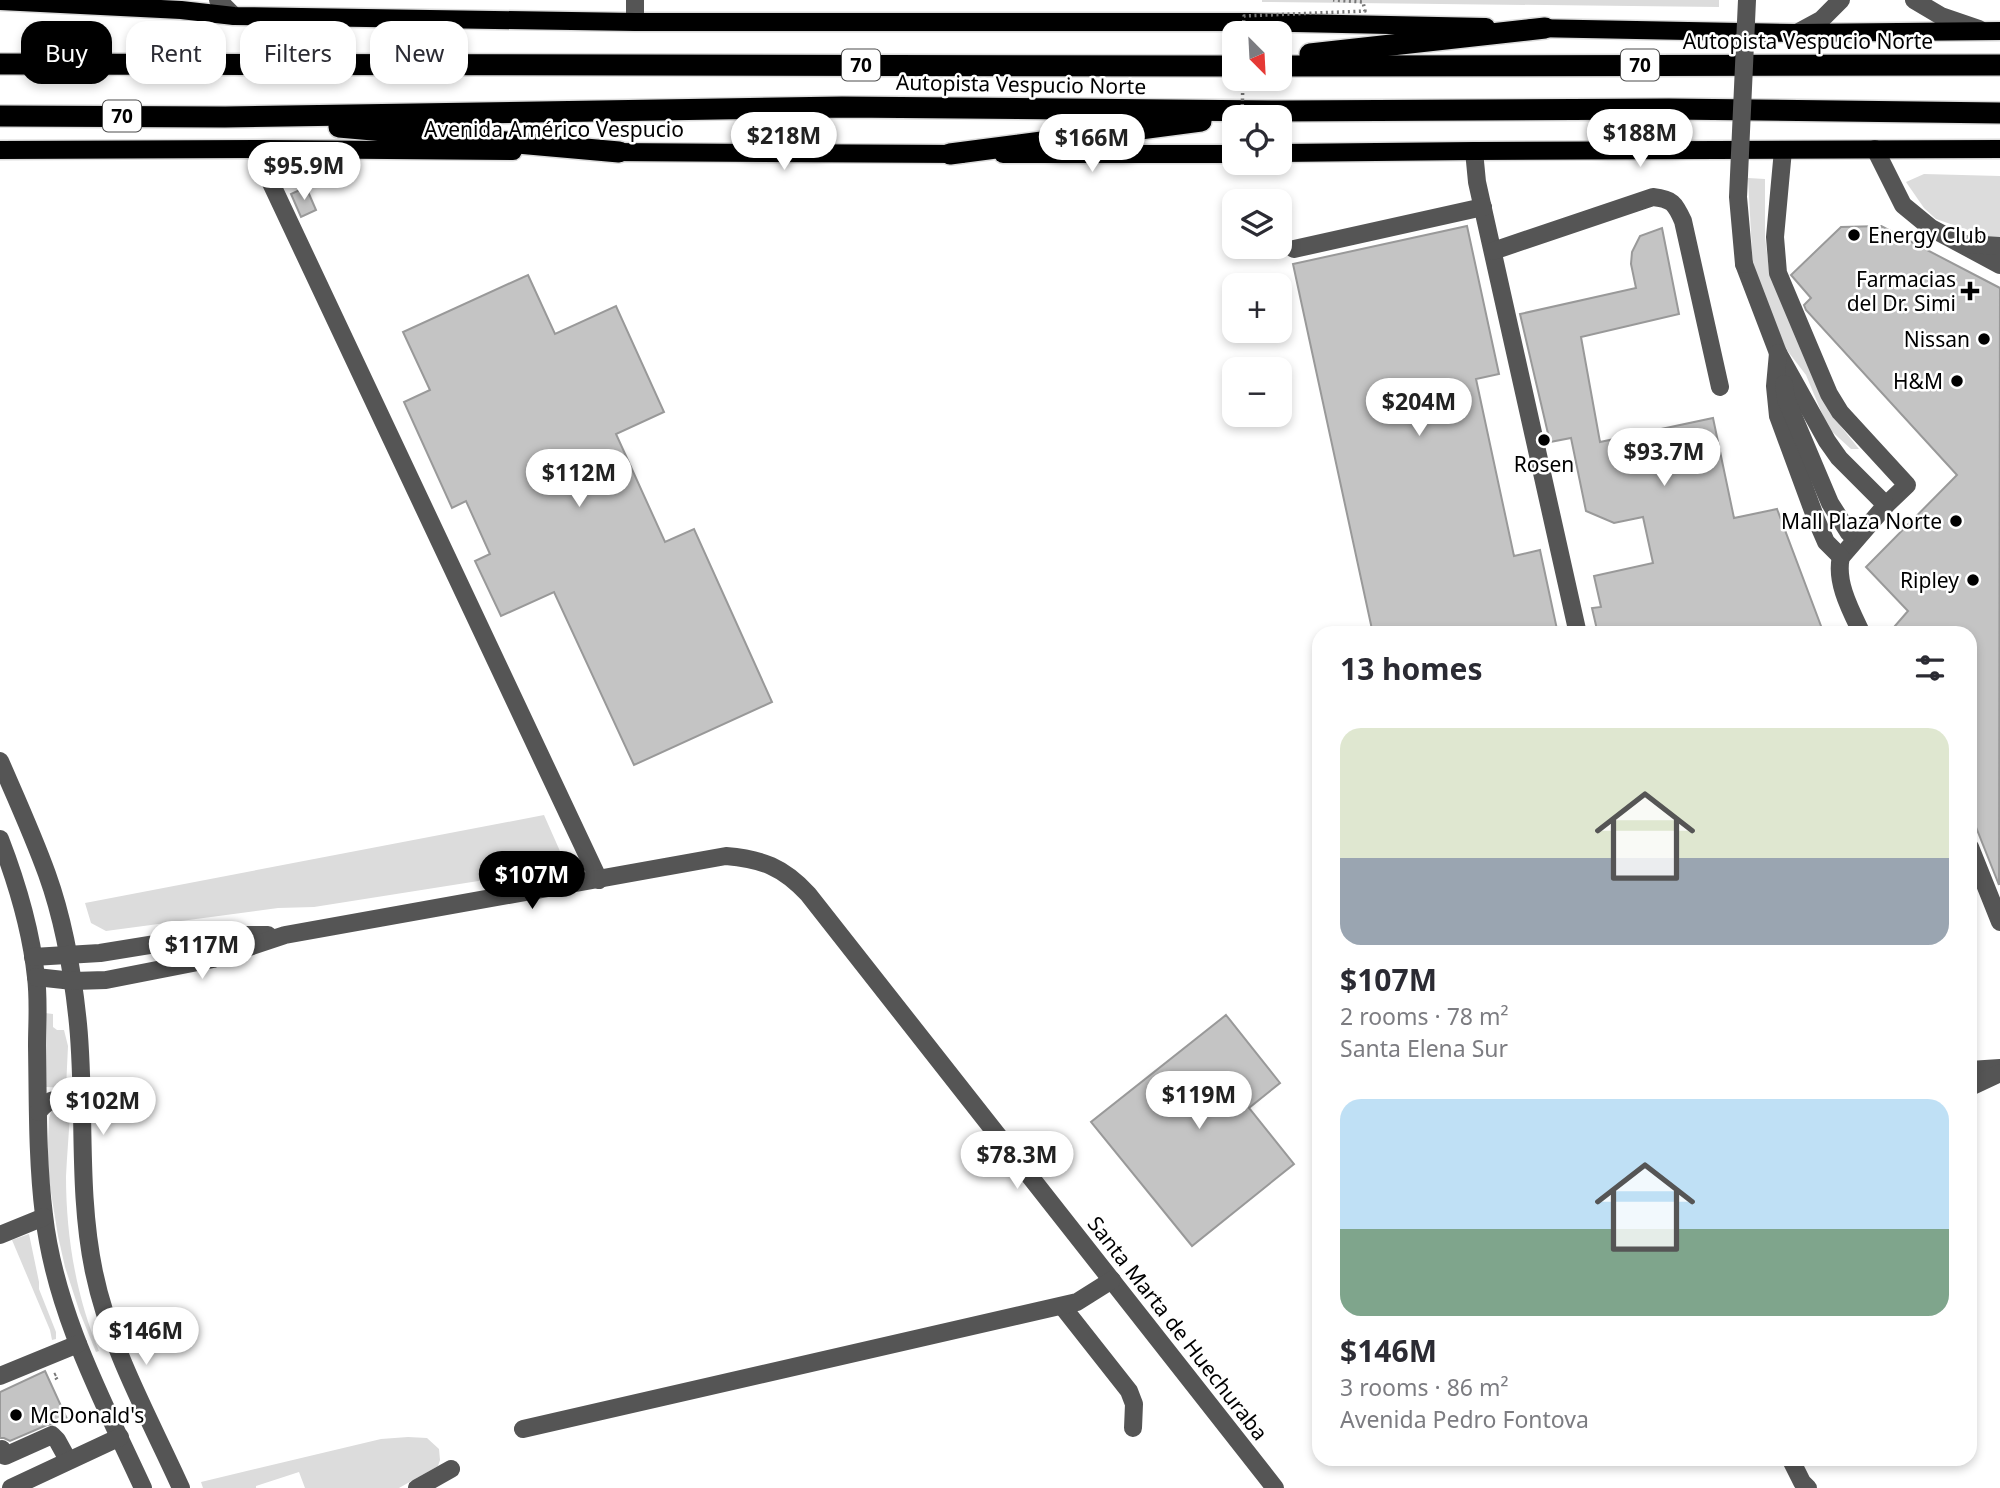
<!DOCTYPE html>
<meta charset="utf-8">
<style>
:root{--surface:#fff;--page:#f7f7f7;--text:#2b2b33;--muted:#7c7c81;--accent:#000}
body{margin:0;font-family:"Noto Sans",sans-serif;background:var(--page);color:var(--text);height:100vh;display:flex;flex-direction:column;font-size:26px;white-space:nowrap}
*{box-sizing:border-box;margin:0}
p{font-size:23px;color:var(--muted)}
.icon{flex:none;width:38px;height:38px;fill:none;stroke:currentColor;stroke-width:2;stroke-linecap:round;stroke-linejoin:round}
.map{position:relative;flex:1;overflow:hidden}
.drawer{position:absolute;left:1312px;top:626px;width:665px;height:840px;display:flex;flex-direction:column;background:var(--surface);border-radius:21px;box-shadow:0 4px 10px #0003}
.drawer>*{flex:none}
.top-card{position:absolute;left:21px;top:21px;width:665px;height:63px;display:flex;gap:14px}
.needle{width:46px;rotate:156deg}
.buttons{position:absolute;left:1222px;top:21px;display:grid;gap:14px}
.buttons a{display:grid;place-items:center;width:70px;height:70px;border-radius:14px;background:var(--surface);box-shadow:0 4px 10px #0003;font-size:35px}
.price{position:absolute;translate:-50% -60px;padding:0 16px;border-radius:24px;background:#fff;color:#222;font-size:23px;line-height:46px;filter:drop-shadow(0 2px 4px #0008)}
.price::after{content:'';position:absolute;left:50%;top:42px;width:21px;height:16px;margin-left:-10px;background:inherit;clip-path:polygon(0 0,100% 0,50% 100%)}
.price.current{background:var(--accent);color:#fff}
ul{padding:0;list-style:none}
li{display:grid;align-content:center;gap:14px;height:371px;padding:0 28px}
li span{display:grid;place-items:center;height:217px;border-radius:21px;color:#555}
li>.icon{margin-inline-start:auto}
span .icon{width:126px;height:126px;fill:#fffc;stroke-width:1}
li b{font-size:30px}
h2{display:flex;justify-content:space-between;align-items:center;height:84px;padding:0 28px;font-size:30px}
.pill{padding:0 24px;border-radius:21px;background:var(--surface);box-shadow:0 4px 10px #0003;font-size:24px;line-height:63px}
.pill.current{background:var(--accent);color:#fff}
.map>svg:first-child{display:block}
</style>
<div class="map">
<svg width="2000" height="1488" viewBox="0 0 2000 1488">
<rect width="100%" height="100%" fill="#fff"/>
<g fill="#dcdcdc">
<path d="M1262,0H1719V7L1262,2Z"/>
<path d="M1924,174L2000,176V241L1936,219L1924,208L1906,182Z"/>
<path d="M1748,178L1765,179V237L1769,269L1794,332L1830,413L1859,449H1851L1828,428L1806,375L1786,349L1753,270Z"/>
<path d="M544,815L567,867L314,907L278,908L106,931L91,923L85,903Z"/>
<path d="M45,1013L53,1014V1027L57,1030H64L68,1046L66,1088L46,1087Z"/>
<path d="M57,1105L70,1112C69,1133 67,1155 66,1176C66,1236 76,1296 99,1351L96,1352L80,1313L65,1267L58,1236L47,1168L49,1118L51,1112Z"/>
<path d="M29,1234L39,1282V1289L56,1332V1339L52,1340L50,1330L12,1240Z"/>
<path d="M408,1437L427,1438L439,1449L440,1460L438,1466L399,1488H305L299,1472L256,1486V1488H203L201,1482L381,1439Z"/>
</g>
<g fill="#c4c4c4" stroke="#999" stroke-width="2">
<path d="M306,187L316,210L301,217L291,194Z"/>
<path d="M1467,226L1499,374L1476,379L1514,556L1540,550L1558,634H1373L1293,264Z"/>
<path d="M1881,226L2000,288L1999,885L1970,812V634H1888L1908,611L1866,567L1957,475L1806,310L1804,305L1811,298L1791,275L1841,227Z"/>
<path d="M1662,228L1679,314L1581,337L1600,442L1713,418L1734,518L1777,509L1824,634H1598L1592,608L1601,607L1594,576L1653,563L1643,517L1614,523L1586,511L1571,438L1550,442L1520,314L1636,288L1631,264L1632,252L1640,236Z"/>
<path d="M528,275L555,334L616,306L664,412L616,434L665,542L694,529L772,702L634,765L554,592L501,616L475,561L490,554L466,501L452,508L404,402L430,390L403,332Z"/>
<path d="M1226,1015L1280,1083L1249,1108L1294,1164L1192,1246L1091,1122Z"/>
<path d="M45,1371L67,1419L55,1424L47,1425L10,1441L4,1438H0V1392Z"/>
</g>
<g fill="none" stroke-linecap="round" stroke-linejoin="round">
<defs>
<g id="major">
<path d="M0,1L181,10L234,16L635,22H1250L1486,27"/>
<path d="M1531,28L1797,33L2000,31"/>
<path d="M0,150L264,149L513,151"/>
<path d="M607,152L961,154"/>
<path d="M1279,153L1474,151L2000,149"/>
<path d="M1003,154H1234"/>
</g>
<g id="highway">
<path d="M1310,54L1545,28"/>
<path d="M0,64L1234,66"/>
<path d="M1279,66L2000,65"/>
<path d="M0,116L225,117L842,107L1279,111L1669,109L2000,113"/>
<path d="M339,127L619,152"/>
<path d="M950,154L1201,121"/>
</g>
</defs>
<use href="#major" stroke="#dbdbdb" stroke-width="21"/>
<use href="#highway" stroke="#dbdbdb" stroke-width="24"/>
<path stroke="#777" stroke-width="3.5" stroke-dasharray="2 3.5" stroke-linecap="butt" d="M56,1374L54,1375L58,1381"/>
<g stroke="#555" stroke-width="18">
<path d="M218,0L234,16"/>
<path d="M635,0V22"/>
<path d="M1914,0L1941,16L1979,29"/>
<path d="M1797,33L1821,20L1841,0"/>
<path d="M255,149L599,880"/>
<path d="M1875,149L1903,205L1931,228L2000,265"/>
<path d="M1783,150L1775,237L1778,273L1829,394L1840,412L1907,485L1886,505L1841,557C1835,582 1851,611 1862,634"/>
<path d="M1474,151L1477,182L1578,634"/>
<path d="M1967,244L2000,246"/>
<path d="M1294,249L1483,207"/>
<path d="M1493,251L1653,197C1672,199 1675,203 1683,221L1720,387"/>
<path d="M1744,264L1778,353L1827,441L1839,458L1886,505"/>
<path d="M1778,353L1775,386L1778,416L1816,519L1826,542L1841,557"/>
<path d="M1784,384L1786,399L1830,503L1849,533"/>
<path d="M0,761C16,798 33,835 47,874C64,921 73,974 78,1024C86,1106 77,1191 94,1272C110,1349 149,1417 181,1488"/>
<path d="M0,839C17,883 31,930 36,977C39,1000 37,1023 37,1046C38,1102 37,1159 44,1215C55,1312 103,1401 143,1488"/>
<path d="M1970,847L2000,922"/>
<path d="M33,957L100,953L211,935H268"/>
<path d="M36,977L73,981L106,980L213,959L285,935L726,856C762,859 783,867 808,894L1275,1488"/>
<path d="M1970,1070L2000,1068"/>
<path d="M1970,1087L2000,1073"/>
<path d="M38,1112C52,1093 71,1097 83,1115"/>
<path d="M0,1235L44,1217"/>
<path d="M1062,1306L1129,1391L1134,1404L1133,1428"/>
<path d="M0,1376L78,1344"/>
<path d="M523,1429L1077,1302L1112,1280"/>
<path d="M2,1449L5,1456L52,1435L57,1440L68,1460"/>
<path d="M1791,1460L1802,1482L1808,1488"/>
<path d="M11,1488L120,1437"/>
<path d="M417,1488L451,1469"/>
</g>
<use href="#major" stroke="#000" stroke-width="18"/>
<use href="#highway" stroke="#000" stroke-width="21"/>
<g stroke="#777" stroke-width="3.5" stroke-dasharray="2 3.5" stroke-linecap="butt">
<path d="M1243,33L1244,16L1365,11L1363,2L1333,0"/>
<path d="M1242,117L1243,79"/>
</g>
<path stroke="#555" stroke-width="18" d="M1744,264L1738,197L1747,0"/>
</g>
<g fill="#000" stroke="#fff" stroke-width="2.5">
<circle cx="1854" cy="235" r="7"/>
<path d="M1966.5 280.5h7v7h7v7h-7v7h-7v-7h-7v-7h7z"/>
<circle cx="1984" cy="339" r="7"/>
<circle cx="1957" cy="381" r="7"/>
<circle cx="1544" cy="440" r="7"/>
<circle cx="1956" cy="521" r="7"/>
<circle cx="1973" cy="580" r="7"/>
<circle cx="16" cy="1415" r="7"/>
</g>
<g text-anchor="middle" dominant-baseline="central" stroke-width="5" stroke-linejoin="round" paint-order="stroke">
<g fill="#fff" stroke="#4c4c4c" stroke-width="2">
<rect x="842" y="49.5" width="38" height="31" rx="5"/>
<rect x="1621" y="49.5" width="38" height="31" rx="5"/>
<rect x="103" y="100.5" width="38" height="31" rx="5"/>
</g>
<g font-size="19" font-weight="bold" fill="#000">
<text x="861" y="65">70</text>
<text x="1640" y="65">70</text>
<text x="122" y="116">70</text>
</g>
<g font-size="21" fill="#000" stroke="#fff">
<text x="1808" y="41">Autopista Vespucio Norte</text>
<text transform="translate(1021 84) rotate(1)">Autopista Vespucio Norte</text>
<text x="554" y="129">Avenida Américo Vespucio</text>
<text transform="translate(1178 1328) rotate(52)">Santa Marta de Huechuraba</text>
</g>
<g font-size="21" fill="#000" stroke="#fff" text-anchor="end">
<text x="1868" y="235" text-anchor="start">Energy Club</text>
<text x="1956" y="279">Farmacias<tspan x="1956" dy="24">del Dr. Simi</tspan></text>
<text x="1970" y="339">Nissan</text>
<text x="1943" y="381">H&amp;M</text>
<text x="1544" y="464" text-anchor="middle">Rosen</text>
<text x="1942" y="521">Mall Plaza Norte</text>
<text x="1959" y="580">Ripley</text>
<text x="30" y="1415" text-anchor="start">McDonald's</text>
</g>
</g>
</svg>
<div class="buttons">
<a><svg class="needle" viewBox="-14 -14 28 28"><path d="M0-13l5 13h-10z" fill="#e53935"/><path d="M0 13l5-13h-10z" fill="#7c7c81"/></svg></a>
<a><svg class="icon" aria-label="locate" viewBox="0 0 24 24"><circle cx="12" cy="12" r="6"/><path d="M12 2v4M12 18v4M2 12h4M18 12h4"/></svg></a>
<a><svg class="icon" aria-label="layers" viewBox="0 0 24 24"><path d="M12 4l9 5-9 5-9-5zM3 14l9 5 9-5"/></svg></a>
<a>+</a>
<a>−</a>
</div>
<b class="price" style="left:1640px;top:169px">$188M</b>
<b class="price" style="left:784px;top:172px">$218M</b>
<b class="price" style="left:1092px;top:174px">$166M</b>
<b class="price" style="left:304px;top:202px">$95.9M</b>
<b class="price" style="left:1419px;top:438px">$204M</b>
<b class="price" style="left:1664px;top:488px">$93.7M</b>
<b class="price" style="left:579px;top:509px">$112M</b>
<b class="price current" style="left:532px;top:911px">$107M</b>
<b class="price" style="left:202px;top:981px">$117M</b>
<b class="price" style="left:1199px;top:1131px">$119M</b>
<b class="price" style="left:103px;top:1137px">$102M</b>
<b class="price" style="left:1017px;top:1191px">$78.3M</b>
<b class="price" style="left:146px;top:1367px">$146M</b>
<div class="top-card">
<a class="pill current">Buy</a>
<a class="pill">Rent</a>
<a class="pill">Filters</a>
<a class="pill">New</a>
</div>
<section class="drawer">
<h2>13 homes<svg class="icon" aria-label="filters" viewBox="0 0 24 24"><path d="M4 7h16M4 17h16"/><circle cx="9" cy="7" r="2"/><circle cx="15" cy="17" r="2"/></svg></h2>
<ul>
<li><span style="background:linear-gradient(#dfe7d0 60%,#9aa5b1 0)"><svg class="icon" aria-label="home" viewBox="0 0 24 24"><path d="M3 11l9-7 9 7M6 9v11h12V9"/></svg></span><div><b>$107M</b><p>2 rooms · 78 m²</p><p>Santa Elena Sur</p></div></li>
<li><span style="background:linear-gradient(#bfe0f5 60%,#7fa58c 0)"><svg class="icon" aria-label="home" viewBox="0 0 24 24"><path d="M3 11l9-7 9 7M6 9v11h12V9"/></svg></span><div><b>$146M</b><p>3 rooms · 86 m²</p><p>Avenida Pedro Fontova</p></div></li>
</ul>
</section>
</div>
